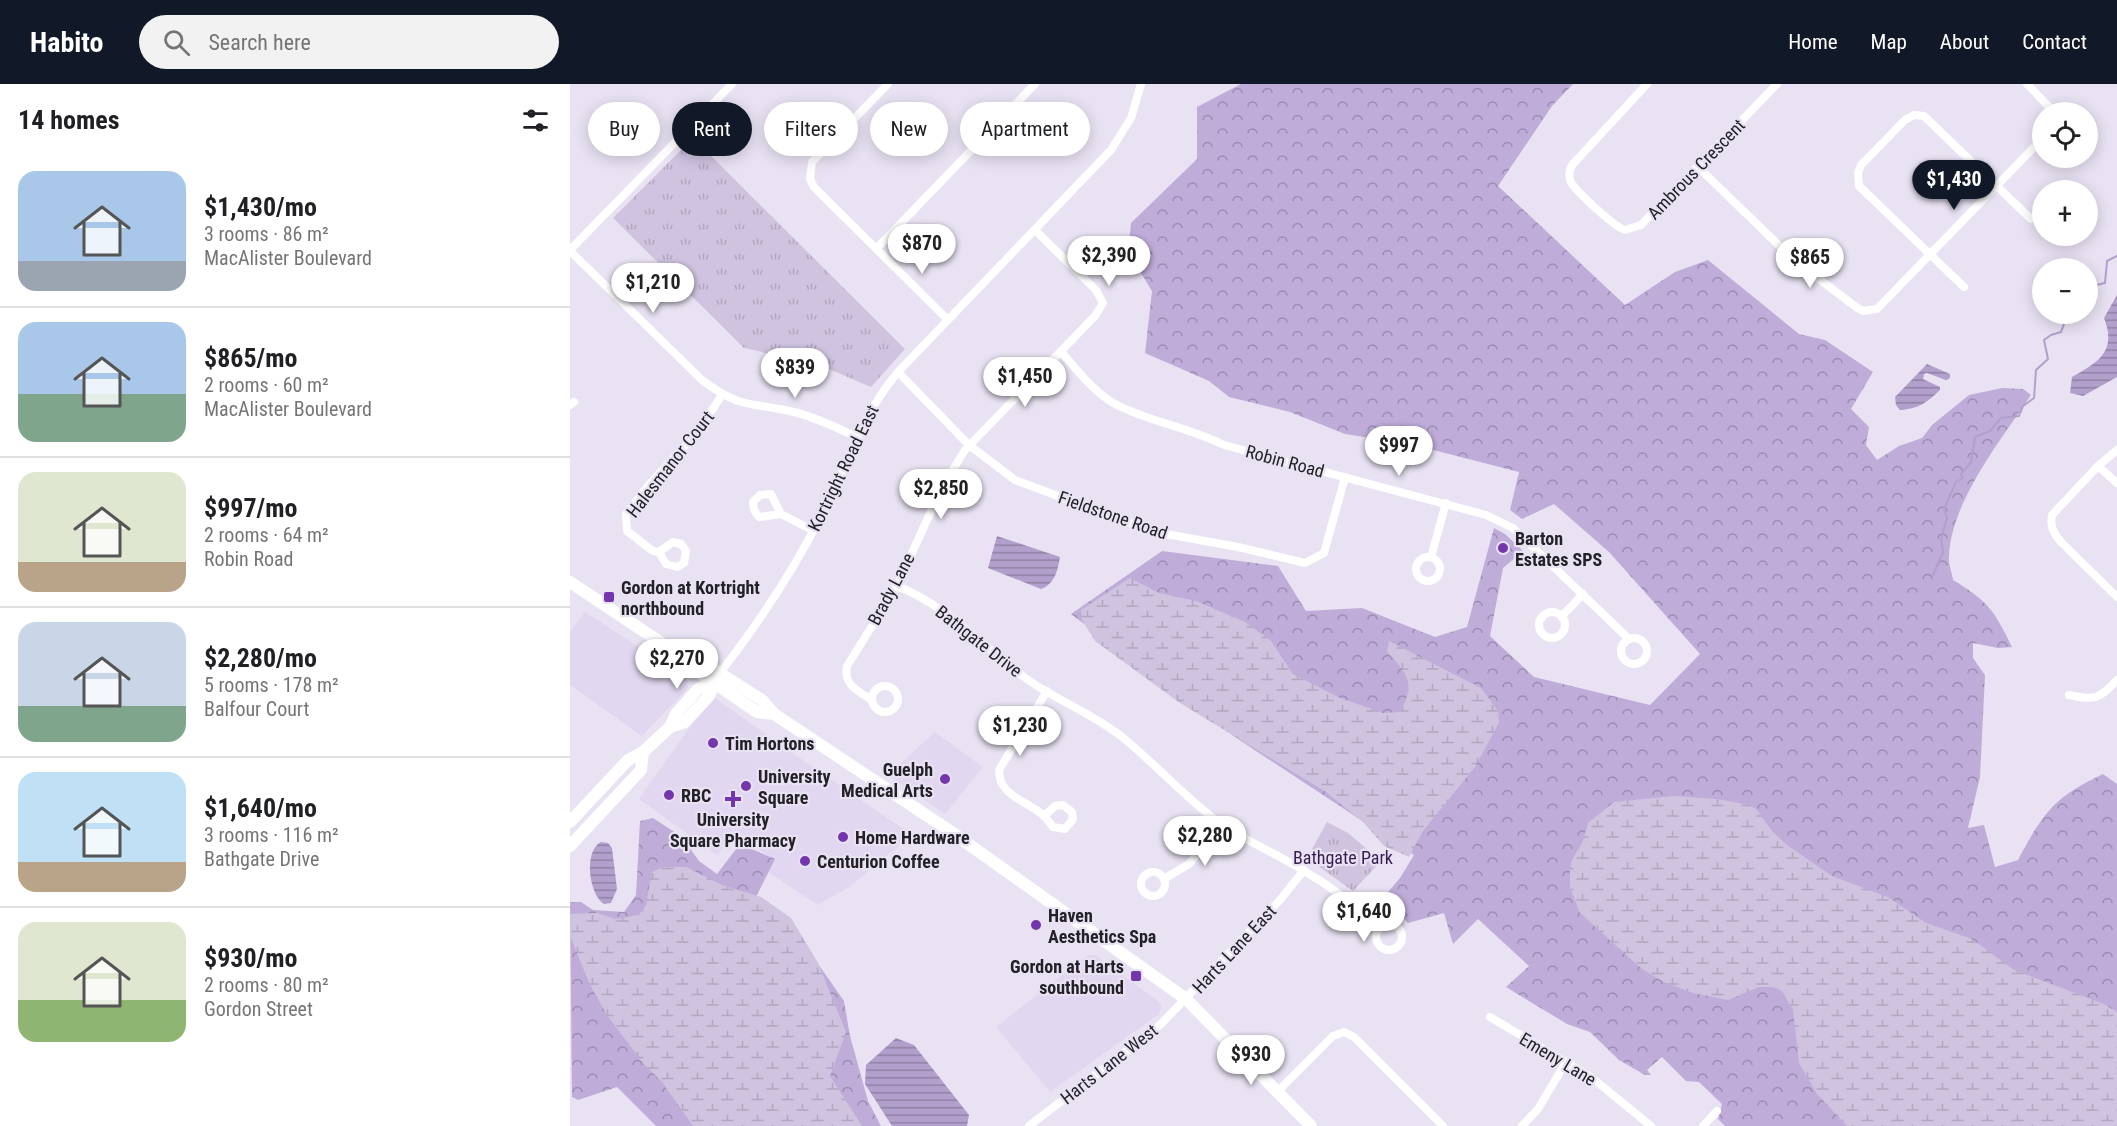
<!DOCTYPE html>
<meta charset="utf-8">
<style>
:root{--surface:#fff;--page:#f2f2f2;--text:#202124;--muted:#757577;--line:#e0e0e0;--accent:#111827}
body{margin:0;font-family:"Roboto Condensed",sans-serif;background:var(--page);color:var(--text);height:100vh;display:flex;flex-direction:column;font-size:22px;white-space:nowrap}
*{box-sizing:border-box;margin:0}
p{font-size:20px;color:var(--muted)}
.icon{flex:none;width:33px;height:33px;fill:none;stroke:currentColor;stroke-width:2;stroke-linecap:round;stroke-linejoin:round}
.map{position:relative;flex:1;overflow:hidden}
.details{display:flex;flex-direction:column;background:var(--surface);width:570px}
.details>*{flex:none}
.top-card{position:absolute;left:18px;top:18px;width:570px;height:54px;display:flex;gap:12px}
.buttons{position:absolute;left:1462px;top:18px;display:grid;gap:12px}
.buttons a{display:grid;place-items:center;width:66px;height:66px;border-radius:50%;background:var(--surface);box-shadow:0 3px 15px #0003;font-size:30px}
.price{position:absolute;translate:-50% -51px;padding:0 14px;border-radius:21px;background:#fff;color:#222;font-size:20px;line-height:39px;filter:drop-shadow(0 2px 3px #0008)}
.price::after{content:'';position:absolute;left:50%;top:36px;width:18px;height:14px;margin-left:-9px;background:inherit;clip-path:polygon(0 0,100% 0,50% 100%)}
.price.selected{background:var(--accent);color:#fff}
ul{padding:0;list-style:none}
li{display:flex;align-items:center;gap:18px;height:150px;padding:0 18px}
li+li{border-top:2px solid var(--line)}
li span{display:grid;place-items:center;flex:none;width:168px;height:120px;border-radius:18px;color:#555}
li>.icon{margin-inline-start:auto}
span .icon{width:72px;height:72px;fill:#fffc;stroke-width:1}
li b{font-size:26px}
h2{display:flex;justify-content:space-between;align-items:center;height:72px;padding:0 18px;font-size:26px}
.tag{padding:0 21px;border-radius:27px;background:var(--surface);box-shadow:0 3px 15px #0003;font-size:21px;line-height:54px}
.tag.selected{background:var(--accent);color:#fff}
header{display:flex;align-items:center;gap:36px;box-sizing:border-box;height:84px;padding:0 30px;background:var(--accent);color:#fff}
header strong{font-size:28px}
nav{display:flex;gap:33px;margin-inline-start:auto;font-size:21px}
.search{width:420px;height:54px;background:var(--page);display:flex;align-items:center;gap:15px;box-sizing:border-box;padding:0 21px;border-radius:33px;color:var(--muted);font-size:22px}
main{display:flex;flex:1;min-height:0}
.map>svg:first-child{display:block}
</style>
<header>
<strong>Habito</strong>
<div class="search"><svg class="icon" aria-label="search" viewBox="0 0 24 24"><circle cx="10" cy="10" r="6"/><path d="M15 15l6 6"/></svg>Search here</div>
<nav><a>Home</a><a>Map</a><a>About</a><a>Contact</a></nav>
</header>
<main>
<section class="details">
<h2>14 homes<svg class="icon" aria-label="filters" viewBox="0 0 24 24"><path d="M4 7h16M4 17h16"/><circle cx="9" cy="7" r="2"/><circle cx="15" cy="17" r="2"/></svg></h2>
<ul>
<li><span style="background:linear-gradient(#a9c7e8 75%,#9aa5b1 0)"><svg class="icon" aria-label="home" viewBox="0 0 24 24"><path d="M3 11l9-7 9 7M6 9v11h12V9"/></svg></span><div><b>$1,430/mo</b><p>3 rooms · 86 m²</p><p>MacAlister Boulevard</p></div></li>
<li><span style="background:linear-gradient(#a9c7e8 60%,#7fa58c 0)"><svg class="icon" aria-label="home" viewBox="0 0 24 24"><path d="M3 11l9-7 9 7M6 9v11h12V9"/></svg></span><div><b>$865/mo</b><p>2 rooms · 60 m²</p><p>MacAlister Boulevard</p></div></li>
<li><span style="background:linear-gradient(#dfe7d0 75%,#b9a48a 0)"><svg class="icon" aria-label="home" viewBox="0 0 24 24"><path d="M3 11l9-7 9 7M6 9v11h12V9"/></svg></span><div><b>$997/mo</b><p>2 rooms · 64 m²</p><p>Robin Road</p></div></li>
<li><span style="background:linear-gradient(#c9d6e8 70%,#7fa58c 0)"><svg class="icon" aria-label="home" viewBox="0 0 24 24"><path d="M3 11l9-7 9 7M6 9v11h12V9"/></svg></span><div><b>$2,280/mo</b><p>5 rooms · 178 m²</p><p>Balfour Court</p></div></li>
<li><span style="background:linear-gradient(#bfe0f5 75%,#b9a48a 0)"><svg class="icon" aria-label="home" viewBox="0 0 24 24"><path d="M3 11l9-7 9 7M6 9v11h12V9"/></svg></span><div><b>$1,640/mo</b><p>3 rooms · 116 m²</p><p>Bathgate Drive</p></div></li>
<li><span style="background:linear-gradient(#dfe7d0 65%,#8fb573 0)"><svg class="icon" aria-label="home" viewBox="0 0 24 24"><path d="M3 11l9-7 9 7M6 9v11h12V9"/></svg></span><div><b>$930/mo</b><p>2 rooms · 80 m²</p><p>Gordon Street</p></div></li>
</ul>
</section>
<div class="map">
<svg width="1547" height="1042" viewBox="0 0 1547 1042">
<defs>
<pattern id="forest-crowns" width="20" height="18" patternUnits="userSpaceOnUse" patternTransform="scale(1.5)"><rect width="20" height="18" fill="#bfacd9"/><path d="M2 6a3 3 0 1 1 6 0M12 15a3 3 0 1 1 6 0" fill="none" stroke="#9b8cb0"/></pattern>
<pattern id="wetland-marsh" width="20" height="14" patternUnits="userSpaceOnUse" patternTransform="scale(1.5)"><rect width="20" height="14" fill="#cfc3e0"/><path d="M1 5h8M5 5V1M11 12h8M15 12V8" fill="none" stroke="#b1a7c0"/></pattern>
<pattern id="park-tufts" width="24" height="20" patternUnits="userSpaceOnUse" patternTransform="scale(1.5)"><rect width="24" height="20" fill="#cfc3e0"/><path d="M3 7l-1-3M5 7V3M7 7l1-3M15 17l-1-3M17 17v-4M19 17l1-3" fill="none" stroke="#b1a7c0"/></pattern>
<pattern id="water-rules" width="6" height="5" patternUnits="userSpaceOnUse" patternTransform="scale(1.5)"><rect width="6" height="5" fill="#b29fcb"/><path d="M0 2.5h6" fill="none" stroke="#9081a5"/></pattern>
</defs>
<rect width="100%" height="100%" fill="#e9e2f3"/>
<g fill="#e1d7f0">
<path d="M15,528L117,595L118,604L72,652L0,601V548Z"/>
<path d="M142,612L221,668L342,751L279,803L248,821L198,788L204,775L163,750L147,771L69,715Z"/>
<path d="M365,648L413,683L375,730L318,691Z"/>
<path d="M518,871H525L591,919V924L589,930L480,1008L426,943Z"/>
</g>
<g fill="url(#forest-crowns)">
<path d="M671,0H1003L982,22L928,102L1055,221L1105,188L1138,176L1229,250L1255,256L1303,288L1281,325L1299,343L1296,361L1307,376L1329,362L1352,354L1362,341L1399,311L1432,304L1453,305L1461,311C1431,356 1381,418 1379,472C1378,480 1382,488 1383,496C1418,517 1424,526 1442,563L1428,564L1403,559V574L1415,591L1410,693L1398,744L1414,741L1425,783L1448,776C1473,729 1484,713 1533,690L1547,700V1042H1155L1148,1035L1152,1020L1129,998L1116,997L1092,973L1077,986L1081,991H1075L1049,976L1020,948L997,940L936,903L959,882L908,835L883,860L874,829L838,839L830,830H816L806,822L830,794L844,771L665,653L501,530L592,467L708,482L736,527L792,524L865,553L897,543L924,444L935,450L953,467L933,484L920,552L964,593L1080,621L1130,570L1039,468L984,420L952,435L940,426L949,388L840,360L775,350L720,328L659,313L639,297L575,269L582,207L558,168L561,139L627,75V23Z"/>
<path d="M83,734L112,753L129,777L147,790L170,760L205,775L186,813L216,834L274,917L280,952L298,1017L311,1042H86L47,1003L8,1016L2,1013L0,818H11L23,826L54,828L66,811L70,737Z"/>
</g>
<g fill="url(#wetland-marsh)">
<path d="M560,494L589,509L626,517L675,538L701,557L723,590L770,614L813,629L830,628C846,599 838,590 817,568L819,557L911,604L928,627L929,639L905,683L853,747L839,773L814,762L794,739L756,708L610,619L525,557L512,536L511,526Z"/>
<path d="M1104,712L1147,715L1179,721L1186,725L1203,748L1217,761L1262,792L1318,813L1356,839L1402,855L1444,886L1534,920L1547,928V1042H1277L1247,1010L1229,979L1223,926L1212,907L1203,903H1189L1158,916L1123,909L1094,898L1072,885L1010,829L1000,804V787L1001,778L1013,757L1018,739L1044,718Z"/>
<path d="M93,783H116L152,801L191,813L221,834L248,879L276,948L260,992L292,1042H123L92,998L73,979L37,931L20,901L0,852V830L28,829L45,835L69,831L76,821L82,788Z"/>
</g>
<g fill="url(#park-tufts)">
<path d="M123,54L335,265L301,303L252,282L174,264L43,134Z"/>
<path d="M757,738L778,749L811,777L783,807L737,774Z"/>
</g>
<g fill="url(#water-rules)">
<path d="M1547,211V293L1513,312L1500,309L1502,293C1529,278 1547,267 1534,234Z"/>
<path d="M1357,280L1380,290V294L1376,296L1357,289L1354,290L1353,295L1370,303V306C1358,318 1348,325 1330,326L1326,321L1325,313Z"/>
<path d="M427,452L490,473C488,485 485,500 471,505L418,484Z"/>
<path d="M31,758L38,759L42,764L47,805L41,819L34,820C19,811 13,767 31,758Z"/>
<path d="M326,954L344,961L399,1031L397,1042H322L295,1000L296,981Z"/>
</g>
<g fill="none" stroke-linecap="round" stroke-linejoin="round">
<g stroke="#b29fcb" stroke-width="2">
<path d="M1518,203L1535,199L1537,177L1547,172"/>
<path d="M1518,219V220"/>
<path d="M1363,491L1373,468L1371,455L1377,434L1374,425L1386,398L1393,394L1391,390L1401,378L1405,353L1420,347L1431,334L1449,332L1453,322L1464,314L1466,286L1478,275L1474,256L1481,251L1491,248L1497,232L1501,230"/>
</g>
<g stroke="#fff" stroke-width="8">
<path d="M318,0L242,78L240,95L244,103L378,236"/>
<path d="M1077,0L1003,80C999,86 998,92 1001,98C1006,108 1045,143 1055,146L1071,141L1207,0"/>
<path d="M1457,0L1484,28"/>
<path d="M1128,83L1224,176L1286,223L1293,227L1307,225L1473,54"/>
<path d="M307,164L465,0"/>
<path d="M0,166L162,0"/>
<path d="M0,167L132,296C170,325 181,318 224,328C245,333 265,343 285,352"/>
<path d="M1394,203L1289,102L1288,89L1291,81L1335,36L1344,31L1354,32L1461,135"/>
<path d="M491,268C508,286 523,308 545,320C577,337 620,344 654,361L916,431L943,444L1059,555"/>
<path d="M328,288L399,361L445,396L585,448L668,463L735,479L754,469L775,393"/>
<path d="M0,321L4,318"/>
<path d="M1547,366L1528,382L1482,431C1480,443 1483,448 1491,458L1547,513"/>
<path d="M1528,382L1547,399"/>
<path d="M211,430L189,433L184,426L183,418L190,411L201,410L211,430L244,447"/>
<path d="M103,458L111,460L116,467L114,479L107,483L96,480L89,468Z"/>
<path d="M89,468L83,467L57,447L56,430L78,402L128,347L152,311"/>
<circle cx="858" cy="485" r="12"/>
<path d="M861,473L876,419"/>
<path d="M327,502C373,520 407,556 445,586C477,613 520,627 552,653C587,681 615,714 651,740C678,758 707,770 734,787C762,803 786,822 810,844"/>
<circle cx="982" cy="541" r="13"/>
<path d="M992,532L1013,510"/>
<circle cx="1064" cy="567" r="13"/>
<path d="M150,589C188,540 224,486 252,430C279,378 289,335 328,288L541,66L561,34L571,0"/>
<circle cx="315" cy="615" r="13"/>
<path d="M1499,611C1525,617 1529,615 1547,596"/>
<path d="M302,616C288,607 273,601 277,582L327,502L372,403L395,366L525,232L533,219L526,206L465,146"/>
<path d="M474,732L485,722L493,721L502,728L503,735L495,745L483,743C480,739 477,735 474,732C457,716 429,713 429,686L477,607"/>
<circle cx="583" cy="800" r="12"/>
<path d="M594,795L619,780L651,740"/>
<circle cx="819" cy="853" r="13"/>
<path d="M920,933L1021,993L1081,1042"/>
<path d="M708,1007L763,952L774,948L784,953L873,1042"/>
<path d="M459,1042L590,941L710,816L734,786"/>
<path d="M952,1042L968,1025L996,978"/>
<path d="M1133,1042L1147,1027"/>
</g>
<g stroke="#fff" stroke-width="12">
<path d="M0,498L96,562L105,572L187,628L204,630"/>
<path d="M96,562L110,564L192,616L204,630L380,747L616,915L741,1042"/>
<path d="M100,643L115,638L139,612L146,595"/>
<path d="M0,738L58,676L73,668L100,643L106,630L128,605L143,598"/>
<path d="M0,762L71,686L73,668"/>
</g>
</g>
<g fill="#7336ac" stroke="#e9e2f3" stroke-width="2">
<circle cx="933" cy="464" r="6"/>
<rect x="33" y="507" width="12" height="12" rx="3"/>
<circle cx="143" cy="659" r="6"/>
<circle cx="375" cy="695" r="6"/>
<circle cx="176" cy="702" r="6"/>
<circle cx="99" cy="711" r="6"/>
<path d="M160 706h6v6h6v6h-6v6h-6v-6h-6v-6h6z"/>
<circle cx="273" cy="753" r="6"/>
<circle cx="235" cy="777" r="6"/>
<circle cx="466" cy="841" r="6"/>
<rect x="560" y="886" width="12" height="12" rx="3"/>
</g>
<g text-anchor="middle" dominant-baseline="central" stroke-width="4.5" stroke-linejoin="round" paint-order="stroke">
<g font-size="18" fill="#232127" stroke="#e9e2f3">
<text transform="translate(1126 85) rotate(-46)">Ambrous Crescent</text>
<text transform="translate(715 377) rotate(15)">Robin Road</text>
<text transform="translate(100 380) rotate(-52)">Halesmanor Court</text>
<text transform="translate(273 384) rotate(-64)">Kortright Road East</text>
<text transform="translate(543 431) rotate(19)">Fieldstone Road</text>
<text transform="translate(321 505) rotate(-62)">Brady Lane</text>
<text transform="translate(409 557) rotate(38)">Bathgate Drive</text>
<text transform="translate(664 865) rotate(-47)">Harts Lane East</text>
<text transform="translate(988 975) rotate(31)">Emeny Lane</text>
<text transform="translate(539 980) rotate(-38)">Harts Lane West</text>
</g>
<g font-size="18" font-weight="bold" fill="#232127" stroke="#e9e2f3" text-anchor="start">
<text x="945" y="454">Barton<tspan x="945" dy="21">Estates SPS</tspan></text>
<text x="51" y="503">Gordon at Kortright<tspan x="51" dy="21">northbound</tspan></text>
<text x="155" y="659">Tim Hortons</text>
<text x="363" y="685" text-anchor="end">Guelph<tspan x="363" dy="21">Medical Arts</tspan></text>
<text x="188" y="692">University<tspan x="188" dy="21">Square</tspan></text>
<text x="111" y="711">RBC</text>
<text x="163" y="735" text-anchor="middle">University<tspan x="163" dy="21">Square Pharmacy</tspan></text>
<text x="285" y="753">Home Hardware</text>
<text x="247" y="777">Centurion Coffee</text>
<text x="478" y="831">Haven<tspan x="478" dy="21">Aesthetics Spa</tspan></text>
<text x="554" y="882" text-anchor="end">Gordon at Harts<tspan x="554" dy="21">southbound</tspan></text>
</g>
<g font-size="18" fill="#371c52" stroke="#e9e2f3">
<text x="773" y="773">Bathgate Park</text>
</g>
</g>
</svg>
<div class="buttons">
<a><svg class="icon" aria-label="locate" viewBox="0 0 24 24"><circle cx="12" cy="12" r="6"/><path d="M12 2v4M12 18v4M2 12h4M18 12h4"/></svg></a>
<a>+</a>
<a>−</a>
</div>
<b class="price selected" style="left:1384px;top:127px">$1,430</b>
<b class="price" style="left:352px;top:191px">$870</b>
<b class="price" style="left:539px;top:203px">$2,390</b>
<b class="price" style="left:1240px;top:205px">$865</b>
<b class="price" style="left:83px;top:230px">$1,210</b>
<b class="price" style="left:225px;top:315px">$839</b>
<b class="price" style="left:455px;top:324px">$1,450</b>
<b class="price" style="left:829px;top:393px">$997</b>
<b class="price" style="left:371px;top:436px">$2,850</b>
<b class="price" style="left:107px;top:606px">$2,270</b>
<b class="price" style="left:450px;top:673px">$1,230</b>
<b class="price" style="left:635px;top:783px">$2,280</b>
<b class="price" style="left:794px;top:859px">$1,640</b>
<b class="price" style="left:681px;top:1002px">$930</b>
<div class="top-card">
<a class="tag">Buy</a>
<a class="tag selected">Rent</a>
<a class="tag">Filters</a>
<a class="tag">New</a>
<a class="tag">Apartment</a>
</div>
</div>
</main>
